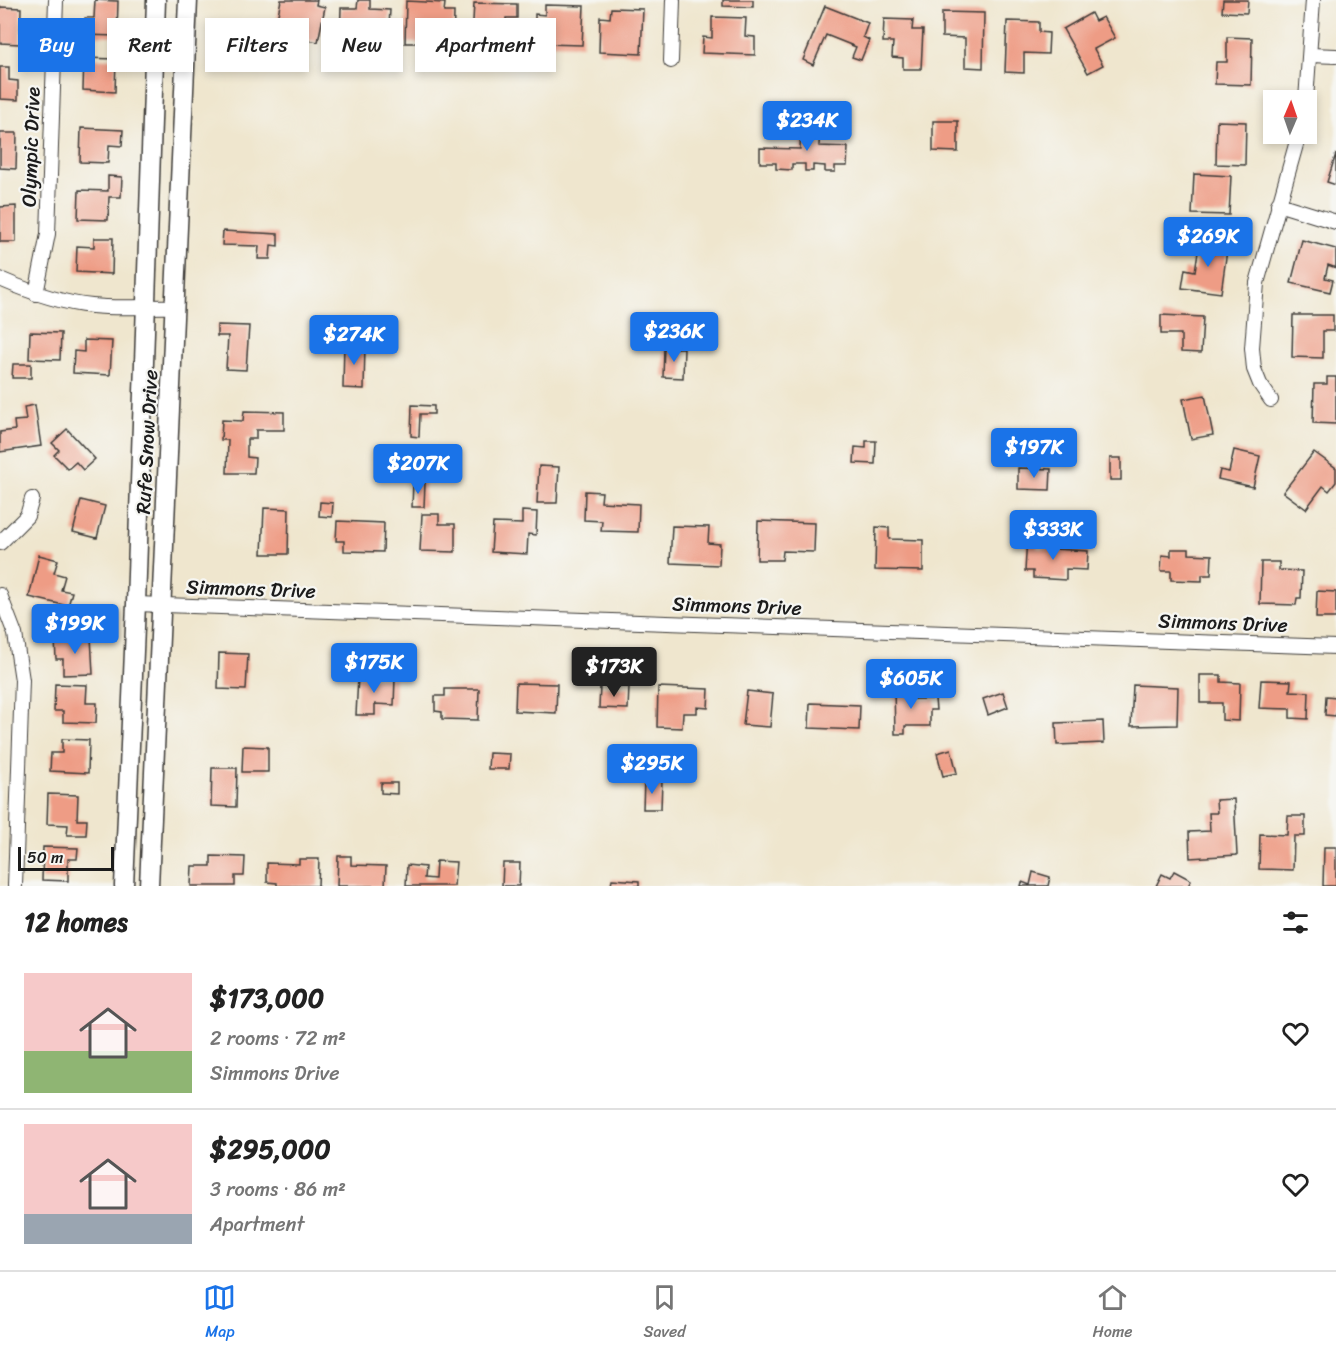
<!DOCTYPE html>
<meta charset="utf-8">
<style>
:root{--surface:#fff;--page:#f6f6f6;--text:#222;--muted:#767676;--line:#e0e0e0;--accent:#1a73e8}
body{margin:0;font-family:Sriracha,sans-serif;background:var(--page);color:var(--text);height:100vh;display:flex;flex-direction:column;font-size:22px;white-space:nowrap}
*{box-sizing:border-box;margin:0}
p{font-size:20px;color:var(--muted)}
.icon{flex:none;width:33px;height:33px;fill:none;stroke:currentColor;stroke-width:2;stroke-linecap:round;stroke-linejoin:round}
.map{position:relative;height:886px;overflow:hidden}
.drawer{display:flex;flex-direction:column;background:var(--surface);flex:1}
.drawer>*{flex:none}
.top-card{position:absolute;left:18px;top:18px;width:600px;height:54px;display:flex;gap:12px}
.needle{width:39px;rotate:2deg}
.fabs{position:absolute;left:1263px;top:90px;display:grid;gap:12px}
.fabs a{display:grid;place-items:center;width:54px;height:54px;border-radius:0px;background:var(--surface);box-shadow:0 3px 9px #0003;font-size:30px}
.scale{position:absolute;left:18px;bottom:15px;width:96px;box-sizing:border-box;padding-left:6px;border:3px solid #1c1c1c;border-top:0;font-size:16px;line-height:21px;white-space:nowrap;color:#1c1c1c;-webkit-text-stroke:4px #f6f6f2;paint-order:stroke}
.price{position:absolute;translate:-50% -51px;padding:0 14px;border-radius:6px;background:var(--accent);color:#fff;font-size:20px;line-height:39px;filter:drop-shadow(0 2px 3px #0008)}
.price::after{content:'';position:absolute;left:50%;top:36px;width:18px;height:14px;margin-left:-9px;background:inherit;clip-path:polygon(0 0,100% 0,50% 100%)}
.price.selected{background:#222;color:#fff}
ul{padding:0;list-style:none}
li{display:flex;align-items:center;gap:18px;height:150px;padding:0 24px}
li+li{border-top:2px solid var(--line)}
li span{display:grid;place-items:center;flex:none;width:168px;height:120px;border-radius:0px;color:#555}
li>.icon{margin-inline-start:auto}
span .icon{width:72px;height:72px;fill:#fffc;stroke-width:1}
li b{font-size:26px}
h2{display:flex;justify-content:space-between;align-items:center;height:72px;padding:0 24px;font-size:26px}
.chip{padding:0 21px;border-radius:0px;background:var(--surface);box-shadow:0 3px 9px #0003;font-size:21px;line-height:54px}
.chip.selected{background:var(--accent);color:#fff}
.tabs{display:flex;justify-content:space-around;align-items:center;height:84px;border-top:2px solid var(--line);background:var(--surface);font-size:16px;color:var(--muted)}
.tabs a{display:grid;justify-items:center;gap:3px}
.tabs .selected{color:var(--accent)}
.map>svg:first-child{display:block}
</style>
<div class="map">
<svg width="1336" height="886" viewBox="0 0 1336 886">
<rect width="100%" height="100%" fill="#f6f6f2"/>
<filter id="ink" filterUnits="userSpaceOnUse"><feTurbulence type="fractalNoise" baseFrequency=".0167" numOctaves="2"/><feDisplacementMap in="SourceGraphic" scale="12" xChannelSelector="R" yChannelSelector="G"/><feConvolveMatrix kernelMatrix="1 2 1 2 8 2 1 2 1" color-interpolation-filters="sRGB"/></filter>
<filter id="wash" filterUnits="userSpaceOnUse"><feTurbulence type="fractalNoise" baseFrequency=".008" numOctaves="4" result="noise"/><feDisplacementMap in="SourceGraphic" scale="24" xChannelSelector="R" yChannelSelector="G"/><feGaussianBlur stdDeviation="1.35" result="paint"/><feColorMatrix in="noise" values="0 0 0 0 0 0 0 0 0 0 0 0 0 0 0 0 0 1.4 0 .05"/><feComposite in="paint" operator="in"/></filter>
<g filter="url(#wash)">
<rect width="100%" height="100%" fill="#efe6ce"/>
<g id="blocks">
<g fill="#ee9c85">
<path d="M95,0L118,1L117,36L84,35L85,18H94Z"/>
<path d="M281,0H317L316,5L325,7L318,42L274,34Z"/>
<path d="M358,0H370V9L390,10L388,41L340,39L341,8H357Z"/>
<path d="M723,0H753V7L723,6Z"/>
<path d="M1223,0H1248L1247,13L1222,12Z"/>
<path d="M406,1L445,3L444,12H454L453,49H424V43H405Z"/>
<path d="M474,3L517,4V18H506V32H516L515,46L492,45V35H482L481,39H472Z"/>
<path d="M545,5L584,6L582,45L544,44L545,34H535V14L545,15Z"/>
<path d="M825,6L868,23L863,37L869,40L861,60L852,57L856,47L826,35L813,65L803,60Z"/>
<path d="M0,7L21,8L20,44L0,43Z"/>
<path d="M611,8L643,9L641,54L599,52L600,17L610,18Z"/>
<path d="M942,12L984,13L983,68L965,67V38L942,37Z"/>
<path d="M1091,13L1095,21L1103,17L1115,38L1094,49L1103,65L1088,73L1063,29Z"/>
<path d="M712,17L746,18L745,36L755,37V55L702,53L703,37L712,38Z"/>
<path d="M884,19L913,20L912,30H923L921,69H903V58L892,57L893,42H883Z"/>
<path d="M1007,21L1039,22V32L1049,33L1048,54L1024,53V73L1005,72Z"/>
<path d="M1227,37L1252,38L1251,85L1215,84L1216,62H1227Z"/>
<path d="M84,58L116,59L115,92L83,90Z"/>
<path d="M0,67H9V80L18,81V100L0,99Z"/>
<path d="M933,121H958V152L933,151Z"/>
<path d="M1217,121L1246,122L1245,165L1216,164Z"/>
<path d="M801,122H820L819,146L848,147L847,166H835V172H825V166L813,165V171H805V164H792V170L776,169V163H760V148L800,149Z"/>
<path d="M81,128L123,130L122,146L109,145L108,163L80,162Z"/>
<path d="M0,133H17L16,169L0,168Z"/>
<path d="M1336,154V185L1327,182Z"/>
<path d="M1194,174L1231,176L1229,215L1192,214Z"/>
<path d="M108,176L122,177L121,197H109L108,220L78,219L79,190L108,191Z"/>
<path d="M16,206V242H0V207Z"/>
<path d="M223,231L278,234V246L271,245L270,259H258L259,246L222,245Z"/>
<path d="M94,238H113L112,274L76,272L77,246L94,247Z"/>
<path d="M1200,239L1228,243L1221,293L1182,288L1185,269L1195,271Z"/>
<path d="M1302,240L1336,249V268L1328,265L1325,278L1333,280L1330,292L1291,283Z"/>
<path d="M1161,315L1203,317L1201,353L1181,352V334H1161Z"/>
<path d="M1293,315H1333V331H1323V358L1292,357Z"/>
<path d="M217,325L249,326L246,370L226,369L228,336H217Z"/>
<path d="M30,332L61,333L60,360L29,359Z"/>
<path d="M84,340L112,341L110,375L73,373L74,351L84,352Z"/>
<path d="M344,342L365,343L364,389L343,388Z"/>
<path d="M664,348H684L683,378L663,377Z"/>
<path d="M13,364H31V378H12Z"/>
<path d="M1327,377H1336V424L1313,423L1314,384H1327Z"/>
<path d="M1205,395L1213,435L1191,439L1183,399Z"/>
<path d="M35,405L41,446L0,452V432L15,430L14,421L26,420L24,407Z"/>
<path d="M412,405L434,406V414H420L419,437L411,436Z"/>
<path d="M244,411L284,412V430H256V439H247V457L255,458L254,473H227L228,440H221L222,420L243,421Z"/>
<path d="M67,429L95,459L83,470L76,462L68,469L54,455L59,450L52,443Z"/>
<path d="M866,441H876L875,464L854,463L855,447L866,448Z"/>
<path d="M1234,450L1260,456L1253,487L1218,479L1220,470L1229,472Z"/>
<path d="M1314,452L1336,468V482L1329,491L1323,486L1306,509L1283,492Z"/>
<rect x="1110" y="458" width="11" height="22"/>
<path d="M539,466L559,467L557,503H537Z"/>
<path d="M1018,468L1051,469L1050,490L1018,489Z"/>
<path d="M413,482L425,483L424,507H412Z"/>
<path d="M585,491L602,492L601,502L639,504L638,532L601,531L602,521L584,520Z"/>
<path d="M81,500L105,506L97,538L73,532Z"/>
<path d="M320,502L333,503L332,517L319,516Z"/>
<path d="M264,508L289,509L288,554H262Z"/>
<path d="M522,511L537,512L536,535L528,534L527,554L491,552L493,523L522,524Z"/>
<path d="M422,514H439V524H455V552L420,551Z"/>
<path d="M337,521L384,523L383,552L344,551V541H336Z"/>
<path d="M758,521L815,523L814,552L783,551L782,560H757Z"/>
<path d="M672,526L709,527L708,543L720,544L719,565L670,563Z"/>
<path d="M876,527L889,528V539L923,540V571L875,570Z"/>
<path d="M1027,537L1037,538V548L1088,551L1087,570L1066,569V580L1033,578V571H1025Z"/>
<path d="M1171,549H1189V554L1212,555L1211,575H1202V581L1171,580V571H1161L1162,555L1171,556Z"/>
<path d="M39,555L58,560L54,573L65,576L61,590L72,592L68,606L29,597Z"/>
<path d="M1261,562H1279V570L1302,571L1301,598H1297L1296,605L1260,604Z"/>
<path d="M1317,591L1336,592V618H1316Z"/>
<path d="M91,637L93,674L63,675V659H56L55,639Z"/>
<path d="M219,653L248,654L246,690L218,689Z"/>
<path d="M1200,675H1221V682L1240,683L1239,721L1222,720V703H1200Z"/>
<path d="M358,677L395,678L394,705L375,704V715H356Z"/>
<path d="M1261,680L1291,681L1290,691L1309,692L1308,719L1290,718V709L1259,708Z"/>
<path d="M516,683L557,684L556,713L515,711Z"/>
<path d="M55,684L87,685L86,703H97L96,723L63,722V711H54Z"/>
<path d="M1133,685L1178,687L1177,725L1131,726Z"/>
<path d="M600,686L629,687L628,709L599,708Z"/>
<path d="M658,687L709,689L708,708L697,707V713H683L682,728L657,727Z"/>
<path d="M894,687H914V699H935L936,710H930V726H905V734H895Z"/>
<path d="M445,689H479L478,720L442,719V712L435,711V696H445Z"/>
<path d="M747,691L773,694L770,727L743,725Z"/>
<path d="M1003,692L1008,707L988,715L983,699Z"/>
<path d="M1326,696L1336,697V716L1325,715Z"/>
<path d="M810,703L860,705L859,730L809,728Z"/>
<path d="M1103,721L1104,743L1057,745L1056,723Z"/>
<path d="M62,739L89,740L88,773L50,771L51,753H62Z"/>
<path d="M243,746L268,747V772H242Z"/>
<path d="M951,749L957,773L943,776L937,753Z"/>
<path d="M489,753L510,754L509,769H488Z"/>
<path d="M212,768H237L236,807L211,806Z"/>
<path d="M644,780H662L661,809H643Z"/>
<path d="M381,783H397V794L381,793Z"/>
<path d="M48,794L78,795L77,820H87L86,835H67L68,825L47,824Z"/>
<path d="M1234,799L1237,855L1190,858L1189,832L1210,831L1209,813H1217L1216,800Z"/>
<path d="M1288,816H1305V836H1294L1293,870L1259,869L1260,834L1287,835Z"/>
<path d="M43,847L78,848L77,859H68V881L42,880Z"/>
<path d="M1324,847H1336V886H1323Z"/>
<path d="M211,856L245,857L244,876H235V886H191L192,866H211Z"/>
<path d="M338,856H351V865L386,866L385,886H337Z"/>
<path d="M299,859H319L318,886H277V883L267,882V863L299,864Z"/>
<path d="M436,861L456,862L454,886H406L407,865L425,867L424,878L435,879Z"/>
<path d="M503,863H520L519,886H502Z"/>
<path d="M1174,871L1191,880L1188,886H1156L1162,874L1170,878Z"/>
<path d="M1033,872L1050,877L1048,886H1021L1022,882L1030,885Z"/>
<path d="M612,879L639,881V886H611Z"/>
</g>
</g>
</g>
<g filter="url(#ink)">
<use href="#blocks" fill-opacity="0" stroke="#3c3a37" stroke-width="1.5"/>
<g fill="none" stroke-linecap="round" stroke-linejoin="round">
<defs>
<g id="minor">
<path d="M1310,55L1336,56"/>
<path d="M671,61L673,0"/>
<path d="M1306,100L1313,0"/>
<path d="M1278,204L1336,222"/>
<path d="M0,279C30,292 60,303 92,306C120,309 148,306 176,307"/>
<path d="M36,294L48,234L56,0"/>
<path d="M1271,400L1260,384L1254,369L1252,348L1257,283L1299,134"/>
<path d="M0,543L27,516L32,499"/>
<path d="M0,595L15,634L22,680L15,886"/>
<path d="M136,604L1336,647"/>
</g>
<g id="secondary">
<path d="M124,886L136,604L156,0"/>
<path d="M149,886L188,0"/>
</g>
</defs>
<use href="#minor" stroke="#3c3a37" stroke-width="16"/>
<use href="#secondary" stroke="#3c3a37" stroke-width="21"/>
<use href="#minor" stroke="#fff" stroke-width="14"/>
<use href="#secondary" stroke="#fff" stroke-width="18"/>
</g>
</g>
<g text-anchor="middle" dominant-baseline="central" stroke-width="4.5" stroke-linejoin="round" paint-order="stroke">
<g font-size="20" fill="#1c1c1c" stroke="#f6f6f2">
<text transform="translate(31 147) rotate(-88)">Olympic Drive</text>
<text transform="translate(147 442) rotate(-87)">Rufe Snow Drive</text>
<text transform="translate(251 589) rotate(2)">Simmons Drive</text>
<text transform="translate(737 606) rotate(2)">Simmons Drive</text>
<text transform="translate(1223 623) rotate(2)">Simmons Drive</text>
</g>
</g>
</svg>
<div class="fabs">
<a><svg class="needle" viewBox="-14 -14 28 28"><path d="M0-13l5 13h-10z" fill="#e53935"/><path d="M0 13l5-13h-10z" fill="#767676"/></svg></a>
</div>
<div class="scale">50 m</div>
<b class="price" style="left:807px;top:152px">$234K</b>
<b class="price" style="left:1208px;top:268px">$269K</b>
<b class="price" style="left:674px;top:363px">$236K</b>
<b class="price" style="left:354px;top:366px">$274K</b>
<b class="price" style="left:1034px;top:479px">$197K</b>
<b class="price" style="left:418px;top:495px">$207K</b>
<b class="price" style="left:1053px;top:561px">$333K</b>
<b class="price" style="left:75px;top:655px">$199K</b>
<b class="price" style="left:374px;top:694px">$175K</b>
<b class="price selected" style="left:614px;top:698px">$173K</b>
<b class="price" style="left:911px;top:710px">$605K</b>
<b class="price" style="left:652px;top:795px">$295K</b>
<div class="top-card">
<a class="chip selected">Buy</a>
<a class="chip">Rent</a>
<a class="chip">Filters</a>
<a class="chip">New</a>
<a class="chip">Apartment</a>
</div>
</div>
<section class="drawer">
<h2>12 homes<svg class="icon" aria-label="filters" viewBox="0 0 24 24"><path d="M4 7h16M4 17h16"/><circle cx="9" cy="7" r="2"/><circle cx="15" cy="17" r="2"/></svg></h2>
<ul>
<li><span style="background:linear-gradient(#f6c9c9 65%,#8fb573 0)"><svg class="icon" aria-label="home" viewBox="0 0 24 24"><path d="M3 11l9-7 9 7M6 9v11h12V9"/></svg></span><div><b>$173,000</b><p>2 rooms · 72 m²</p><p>Simmons Drive</p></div><svg class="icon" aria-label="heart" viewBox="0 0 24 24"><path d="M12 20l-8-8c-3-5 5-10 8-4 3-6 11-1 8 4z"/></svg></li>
<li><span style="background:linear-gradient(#f6c9c9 75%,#9aa5b1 0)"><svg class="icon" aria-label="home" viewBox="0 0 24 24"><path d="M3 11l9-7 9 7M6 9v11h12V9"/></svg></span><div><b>$295,000</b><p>3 rooms · 86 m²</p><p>Apartment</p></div><svg class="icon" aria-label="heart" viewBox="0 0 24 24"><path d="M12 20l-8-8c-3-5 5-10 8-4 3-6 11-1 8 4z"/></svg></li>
</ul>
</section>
<nav class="tabs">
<a class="selected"><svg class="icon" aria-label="map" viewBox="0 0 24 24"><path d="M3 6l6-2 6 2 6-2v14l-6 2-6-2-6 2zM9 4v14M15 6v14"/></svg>Map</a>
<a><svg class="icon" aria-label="saved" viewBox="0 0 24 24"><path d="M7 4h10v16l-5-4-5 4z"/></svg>Saved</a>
<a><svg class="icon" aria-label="home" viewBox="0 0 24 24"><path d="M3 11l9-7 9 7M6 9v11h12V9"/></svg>Home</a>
</nav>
